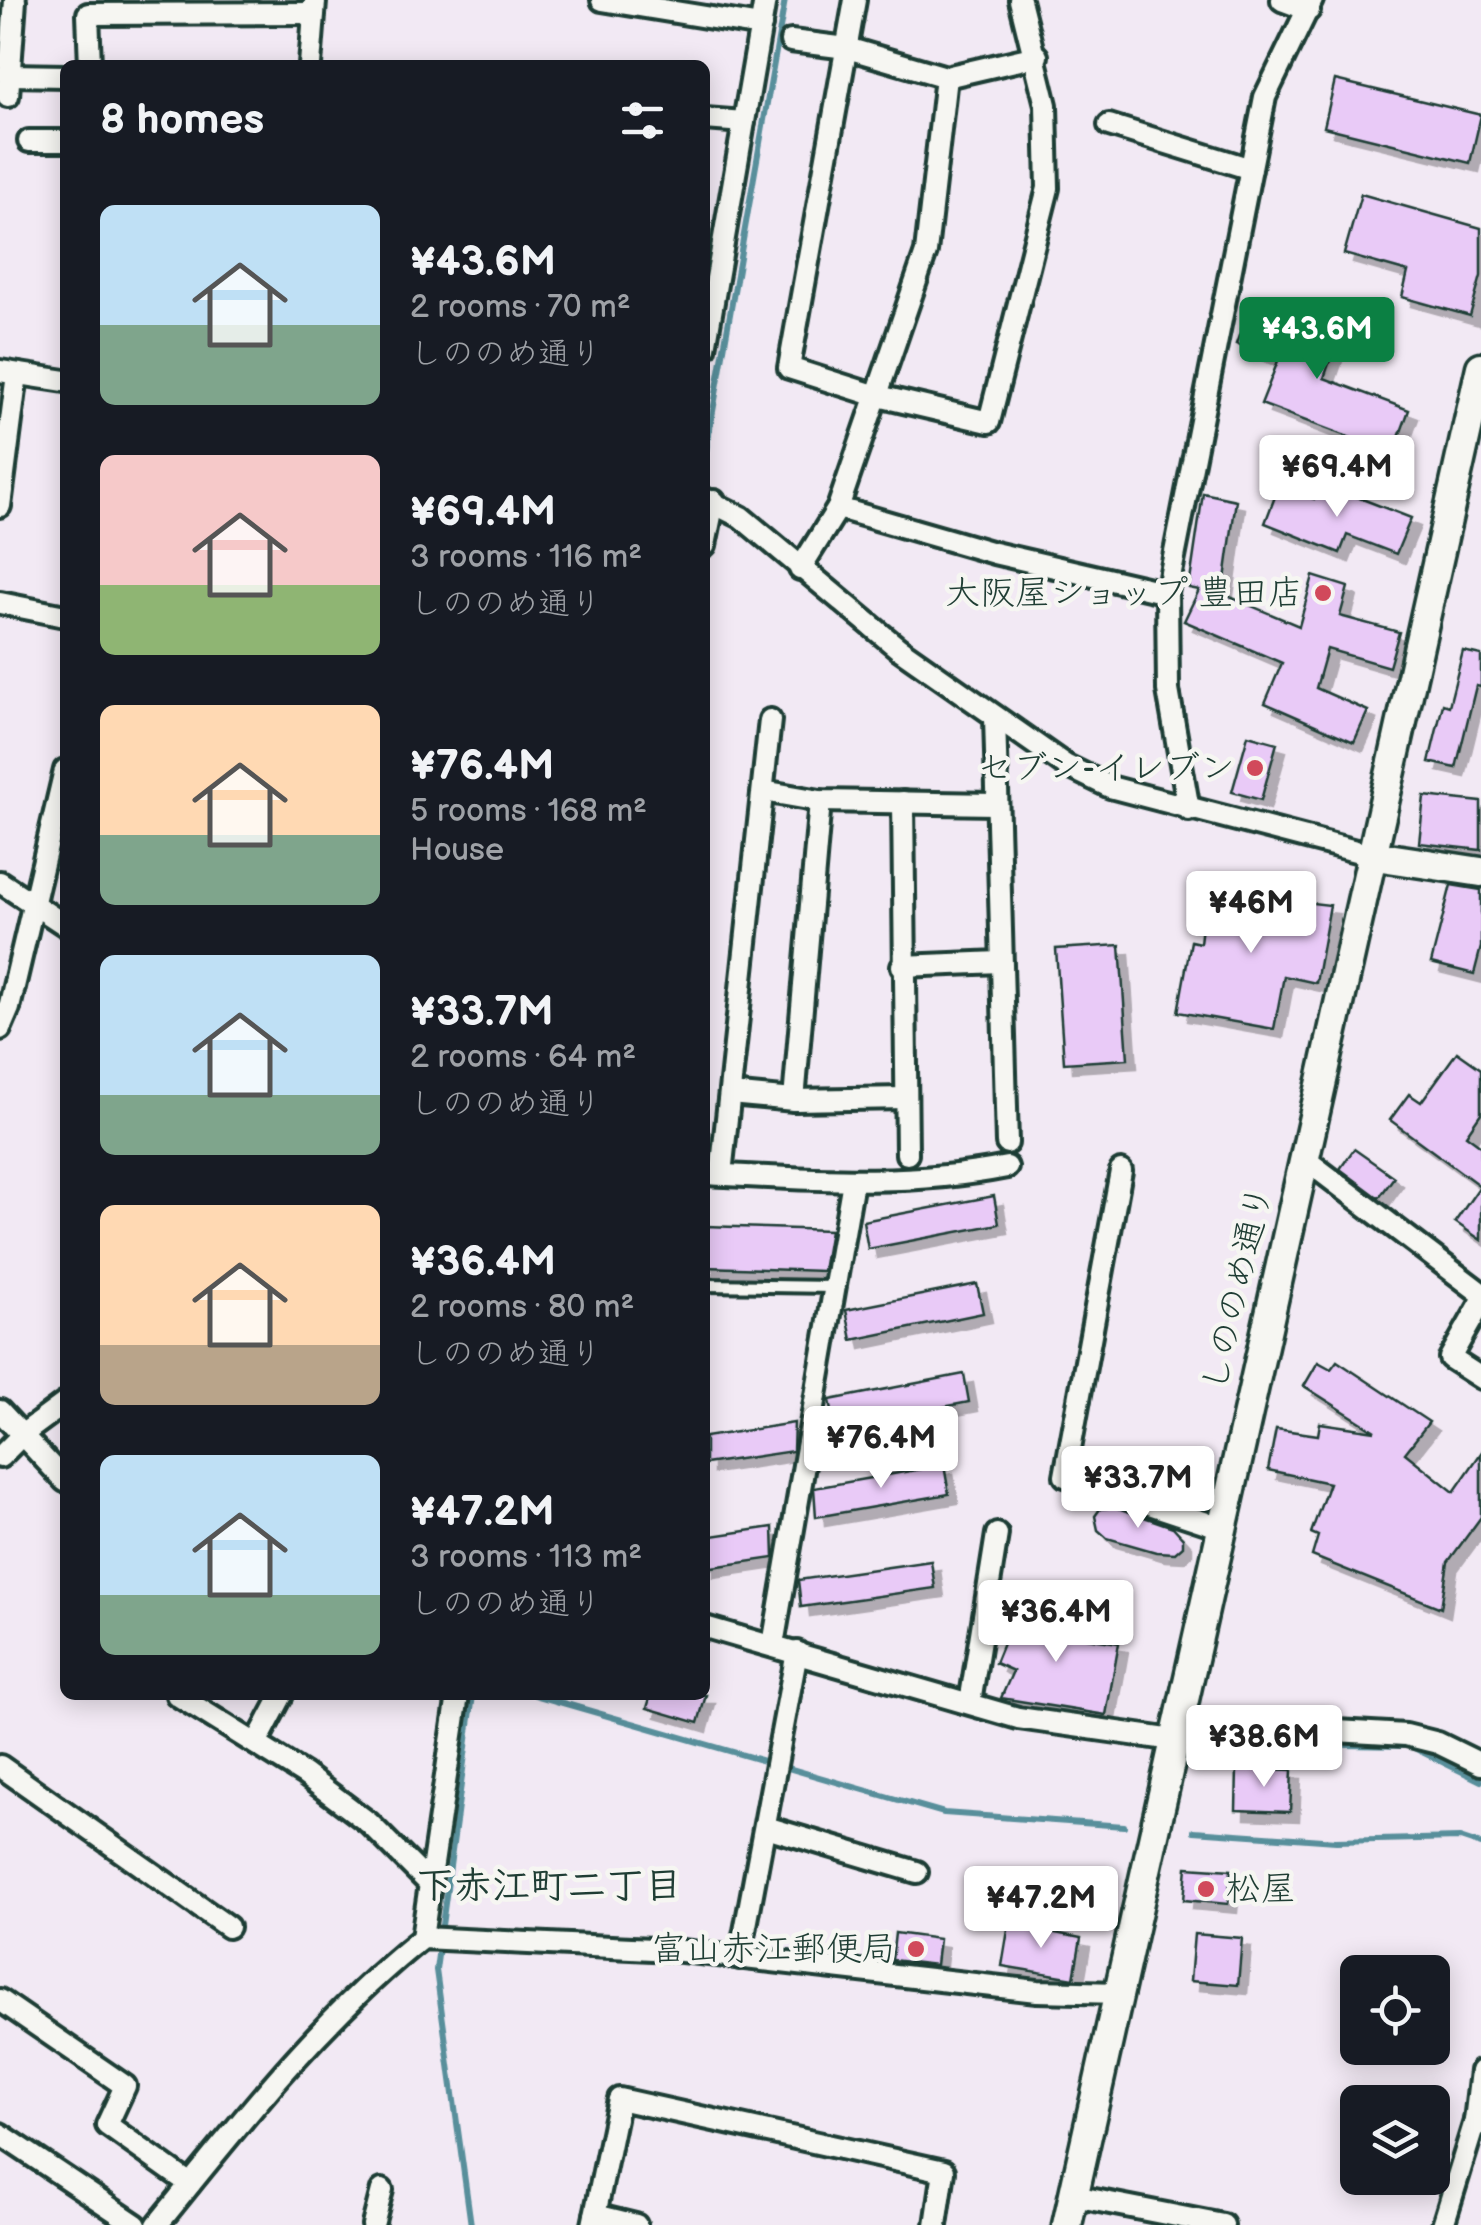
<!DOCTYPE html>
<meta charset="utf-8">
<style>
:root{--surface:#171b24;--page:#20242c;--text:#f1f3f6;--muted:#9ea1a6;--accent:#0b8043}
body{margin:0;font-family:"Balsamiq Sans","Klee One",sans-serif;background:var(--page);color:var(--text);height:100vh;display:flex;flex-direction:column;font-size:38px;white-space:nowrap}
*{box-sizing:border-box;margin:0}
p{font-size:32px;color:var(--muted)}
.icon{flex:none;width:55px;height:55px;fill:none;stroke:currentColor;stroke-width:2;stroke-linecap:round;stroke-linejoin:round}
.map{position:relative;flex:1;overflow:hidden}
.panel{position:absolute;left:60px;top:60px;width:650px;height:1640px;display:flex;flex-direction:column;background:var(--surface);border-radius:15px;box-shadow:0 5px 25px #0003}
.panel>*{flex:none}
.controls{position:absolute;left:1340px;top:1955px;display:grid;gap:20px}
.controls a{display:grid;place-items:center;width:110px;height:110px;border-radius:15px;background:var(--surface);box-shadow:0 5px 25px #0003;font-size:50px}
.price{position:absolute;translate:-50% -85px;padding:0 22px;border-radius:10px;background:#fff;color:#222;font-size:32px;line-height:65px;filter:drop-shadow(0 2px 5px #0008)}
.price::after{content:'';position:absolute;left:50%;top:60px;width:30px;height:22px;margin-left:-15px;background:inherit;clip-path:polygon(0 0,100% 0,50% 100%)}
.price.current{background:var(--accent);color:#fff}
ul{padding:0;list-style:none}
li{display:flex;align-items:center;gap:30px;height:250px;padding:0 40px}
li span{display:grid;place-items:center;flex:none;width:280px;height:200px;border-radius:15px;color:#555}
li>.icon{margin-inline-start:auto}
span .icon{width:120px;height:120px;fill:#fffc;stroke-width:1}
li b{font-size:42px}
h2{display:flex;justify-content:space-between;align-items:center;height:120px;padding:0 40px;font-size:42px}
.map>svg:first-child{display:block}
</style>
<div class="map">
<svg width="1481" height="2225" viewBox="0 0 1481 2225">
<defs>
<filter id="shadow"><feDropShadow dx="9" dy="9" stdDeviation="0" flood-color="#0004"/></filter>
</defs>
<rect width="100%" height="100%" fill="#f2e9f4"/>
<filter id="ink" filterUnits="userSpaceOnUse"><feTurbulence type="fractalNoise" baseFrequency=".01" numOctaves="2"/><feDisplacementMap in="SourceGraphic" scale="20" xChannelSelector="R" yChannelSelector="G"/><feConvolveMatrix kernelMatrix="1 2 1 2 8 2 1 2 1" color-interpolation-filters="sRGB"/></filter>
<g filter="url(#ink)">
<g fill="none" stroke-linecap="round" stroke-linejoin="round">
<g stroke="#598f9b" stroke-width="6">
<path d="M705,457L785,0"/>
<path d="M535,1695L944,1813L1124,1826"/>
<path d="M1210,1743L1410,1746L1481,1781"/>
<path d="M1194,1831L1336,1841L1460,1838L1481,1845"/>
<path d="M471,2225L436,1970L473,1695"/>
</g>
</g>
<g fill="#e9caf7" stroke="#1f3d34" stroke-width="2.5" filter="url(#shadow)">
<path d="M1335,80L1481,115L1470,163L1324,127Z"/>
<path d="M1361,194L1481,228V276L1470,316L1402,297L1408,272L1344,254Z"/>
<path d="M1250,305L1338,338L1324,378L1409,410L1393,454L1261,404L1278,361L1236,344Z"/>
<path d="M1279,486L1314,499L1316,494L1335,501L1339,490L1411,518L1396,554L1347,535L1340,553L1265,523Z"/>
<path d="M1203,493L1236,500L1223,594L1299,626L1313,576L1348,587L1340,616L1399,632L1389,667L1327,649L1316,688L1368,711L1354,742L1265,703L1282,663L1184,621L1199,590L1189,588Z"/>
<path d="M1463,651L1481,655V687L1476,686L1456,768L1429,762L1443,704L1449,706Z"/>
<path d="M1248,735L1277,743L1261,800L1232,792Z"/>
<path d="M1424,796L1481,802V850L1419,843Z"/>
<path d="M1451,885L1481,890V947L1474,974L1431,963Z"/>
<path d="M1206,891L1330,905L1316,983L1284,976L1274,1029L1178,1012L1191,941L1200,943Z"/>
<path d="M1120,945L1128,1059L1064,1063L1056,949Z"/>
<path d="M1457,1052L1481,1069V1113L1466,1135L1481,1146V1240L1455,1222L1480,1186L1390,1120L1409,1094L1421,1102Z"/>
<path d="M1354,1149L1394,1177L1379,1198L1340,1169Z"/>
<path d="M994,1196L999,1224L868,1249L863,1221Z"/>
<path d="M705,1226L830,1230L823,1271L705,1267Z"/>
<path d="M977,1284L983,1313L852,1340L846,1310Z"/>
<path d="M1337,1361L1429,1422L1405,1453L1454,1492L1481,1453V1517L1448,1562L1441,1608L1312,1556L1318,1536L1311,1533L1329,1483L1268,1470L1276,1429L1318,1435L1320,1423L1375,1431L1304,1386L1318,1362L1331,1369Z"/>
<path d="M964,1374L969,1402L835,1428L830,1400Z"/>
<path d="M794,1423L793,1451L705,1464V1437Z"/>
<path d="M944,1465L949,1494L816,1517L814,1488Z"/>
<path d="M1115,1507L1173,1527L1183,1538V1546L1175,1553L1156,1552L1107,1538L1098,1530L1095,1516L1100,1509Z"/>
<path d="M773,1527L774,1558L705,1568V1537Z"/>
<path d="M931,1561L935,1588L801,1607L798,1580Z"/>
<path d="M1026,1587L1041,1593L1027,1629L1119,1643L1106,1715L1001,1698L1013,1671L995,1663Z"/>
<path d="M651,1695H706L698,1723L647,1708Z"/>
<path d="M1237,1768L1292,1770L1290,1812L1236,1810Z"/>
<path d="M1187,1867L1231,1870L1228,1904L1184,1900Z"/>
<path d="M1009,1924L1081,1938L1074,1978L1002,1966Z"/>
<path d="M895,1933L939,1939L936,1965L892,1960Z"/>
<path d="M1194,1934L1242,1938L1238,1985L1190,1981Z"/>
</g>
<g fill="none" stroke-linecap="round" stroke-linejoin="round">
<defs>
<path id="lane" d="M705,1285L834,1287"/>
<g id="street">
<path d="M602,0L761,26"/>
<path d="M855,0L789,368L874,395L989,422L1048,188L1046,105L1020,0"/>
<path d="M1282,0L1309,10"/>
<path d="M791,41L847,48L946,77L1037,56"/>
<path d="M90,65L88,14L314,13"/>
<path d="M310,65L315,2"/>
<path d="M10,75L65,76"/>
<path d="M8,96L15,0"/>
<path d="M705,119L744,122"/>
<path d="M1109,125L1251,169"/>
<path d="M29,141H65"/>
<path d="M705,348L765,0"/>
<path d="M0,371L65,381"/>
<path d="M705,499L741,517L898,648L1065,765L1110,787L1375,856"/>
<path d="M0,506L17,374"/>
<path d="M838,508L994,553L1167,593"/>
<path d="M705,545L714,501"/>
<path d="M800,569L838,508L926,252L946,77"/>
<path d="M0,603L65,616"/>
<path d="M995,717L1007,1143"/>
<path d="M763,791L820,801L994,804"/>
<path d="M903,802L907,1154"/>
<path d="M1189,810L1168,690L1167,593L1265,97L1312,0"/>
<path d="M0,882L65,925"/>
<path d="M902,966L1000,962"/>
<path d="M0,1029L9,1008L65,770"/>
<path d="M730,1094L794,1100L906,1098"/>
<path d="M794,1100L820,801"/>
<path d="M1306,1160L1481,1293"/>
<path d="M1121,1171L1065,1476L1222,1528"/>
<path d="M705,1174C807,1179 906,1187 1007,1167"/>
<path d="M721,1174L770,720"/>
<path d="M1481,1303L1450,1358L1481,1378"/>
<path d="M0,1411L65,1481"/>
<path d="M0,1457L23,1434L65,1403"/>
<path d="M705,1627L1018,1718L1174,1740"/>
<path d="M773,1645L853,1181"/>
<path d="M177,1695L304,1774L369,1823L430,1884"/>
<path d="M970,1703L997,1534"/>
<path d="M1178,1722L1406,1735L1438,1743L1481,1764"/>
<path d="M256,1744L282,1695"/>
<path d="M0,1766L228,1927"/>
<path d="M766,1827L917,1872"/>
<path d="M422,1938L458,1695"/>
<path d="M740,1958L797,1652"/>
<path d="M0,2000L125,2086L107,2125L190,2184"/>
<path d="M1475,2121L1481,2071"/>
<path d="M0,2134L136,2225"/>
<path d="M1074,2196L1223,2225"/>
<path d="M595,2215L636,2225"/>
<path d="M157,2225C240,2123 319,2020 422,1938L673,1950L1037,1991L1120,1993"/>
<path d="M373,2225L382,2190"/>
<path d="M593,2225L619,2099L944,2171L936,2225"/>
<path d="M1443,2225L1475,2121L1481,2124"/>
</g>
<g id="secondary">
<path d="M1375,856L1481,872"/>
<path d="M1067,2225L1481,367"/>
</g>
</defs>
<use href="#lane" stroke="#1f3d34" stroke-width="18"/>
<use href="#street" stroke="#1f3d34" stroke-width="28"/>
<use href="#secondary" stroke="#1f3d34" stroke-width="35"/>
<use href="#lane" stroke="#f6f6f2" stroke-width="10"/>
<use href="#street" stroke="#f6f6f2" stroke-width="20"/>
<use href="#secondary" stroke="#f6f6f2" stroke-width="28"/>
</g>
</g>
<g fill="#d1495b" stroke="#f6f6f2" stroke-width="4">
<circle cx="1323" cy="593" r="10"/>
<circle cx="1255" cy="768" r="10"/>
<circle cx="1206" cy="1889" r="10"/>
<circle cx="916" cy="1949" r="10"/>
</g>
<g text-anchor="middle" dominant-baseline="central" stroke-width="9" stroke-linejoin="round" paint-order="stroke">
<g font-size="35" fill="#1f3d34" stroke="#f6f6f2" text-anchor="end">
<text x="1303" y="593">大阪屋ショップ 豊田店</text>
<text x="1235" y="768">セブン-イレブン</text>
<text x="1226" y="1889" text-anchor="start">松屋</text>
<text x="896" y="1949">富山赤江郵便局</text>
</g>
<g font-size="35" fill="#1f3d34" stroke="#f6f6f2">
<text transform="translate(1238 1288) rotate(-77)">しののめ通り</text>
</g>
<g font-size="38" font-weight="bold" fill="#1f3d34" stroke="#f6f6f2">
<text x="549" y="1886">下赤江町二丁目</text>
</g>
</g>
</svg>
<div class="controls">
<a><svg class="icon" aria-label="locate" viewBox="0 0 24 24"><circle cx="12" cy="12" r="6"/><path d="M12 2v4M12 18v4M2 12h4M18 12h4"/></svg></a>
<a><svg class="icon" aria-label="layers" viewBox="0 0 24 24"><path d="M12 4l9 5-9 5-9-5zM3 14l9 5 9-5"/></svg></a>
</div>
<b class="price current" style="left:1317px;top:382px">¥43.6M</b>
<b class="price" style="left:1337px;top:520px">¥69.4M</b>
<b class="price" style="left:1251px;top:956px">¥46M</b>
<b class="price" style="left:881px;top:1491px">¥76.4M</b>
<b class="price" style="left:1138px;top:1531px">¥33.7M</b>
<b class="price" style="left:1056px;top:1665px">¥36.4M</b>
<b class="price" style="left:1264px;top:1790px">¥38.6M</b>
<b class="price" style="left:1041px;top:1951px">¥47.2M</b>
<section class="panel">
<h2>8 homes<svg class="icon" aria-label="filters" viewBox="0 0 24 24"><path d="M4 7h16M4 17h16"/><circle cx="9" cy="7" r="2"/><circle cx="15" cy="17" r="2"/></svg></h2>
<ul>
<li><span style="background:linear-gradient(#bfe0f5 60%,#7fa58c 0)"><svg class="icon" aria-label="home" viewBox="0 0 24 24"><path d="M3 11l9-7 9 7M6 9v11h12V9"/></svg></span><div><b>¥43.6M</b><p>2 rooms · 70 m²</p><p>しののめ通り</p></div></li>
<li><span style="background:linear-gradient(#f6c9c9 65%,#8fb573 0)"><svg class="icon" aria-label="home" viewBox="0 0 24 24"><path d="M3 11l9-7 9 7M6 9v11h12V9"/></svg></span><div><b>¥69.4M</b><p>3 rooms · 116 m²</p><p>しののめ通り</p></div></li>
<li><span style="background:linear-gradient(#ffd9b3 65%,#7fa58c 0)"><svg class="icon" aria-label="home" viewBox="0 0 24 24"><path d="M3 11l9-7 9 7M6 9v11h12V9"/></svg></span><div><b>¥76.4M</b><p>5 rooms · 168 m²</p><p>House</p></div></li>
<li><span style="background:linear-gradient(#bfe0f5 70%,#7fa58c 0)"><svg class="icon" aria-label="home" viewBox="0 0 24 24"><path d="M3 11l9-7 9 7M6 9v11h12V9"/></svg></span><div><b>¥33.7M</b><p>2 rooms · 64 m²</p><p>しののめ通り</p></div></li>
<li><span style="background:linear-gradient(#ffd9b3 70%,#b9a48a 0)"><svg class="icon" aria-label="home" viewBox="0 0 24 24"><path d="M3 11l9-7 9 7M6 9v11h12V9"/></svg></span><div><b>¥36.4M</b><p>2 rooms · 80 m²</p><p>しののめ通り</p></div></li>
<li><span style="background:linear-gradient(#bfe0f5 70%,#7fa58c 0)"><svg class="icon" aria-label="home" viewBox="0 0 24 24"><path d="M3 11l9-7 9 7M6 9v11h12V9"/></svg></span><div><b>¥47.2M</b><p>3 rooms · 113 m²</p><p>しののめ通り</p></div></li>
</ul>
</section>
</div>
